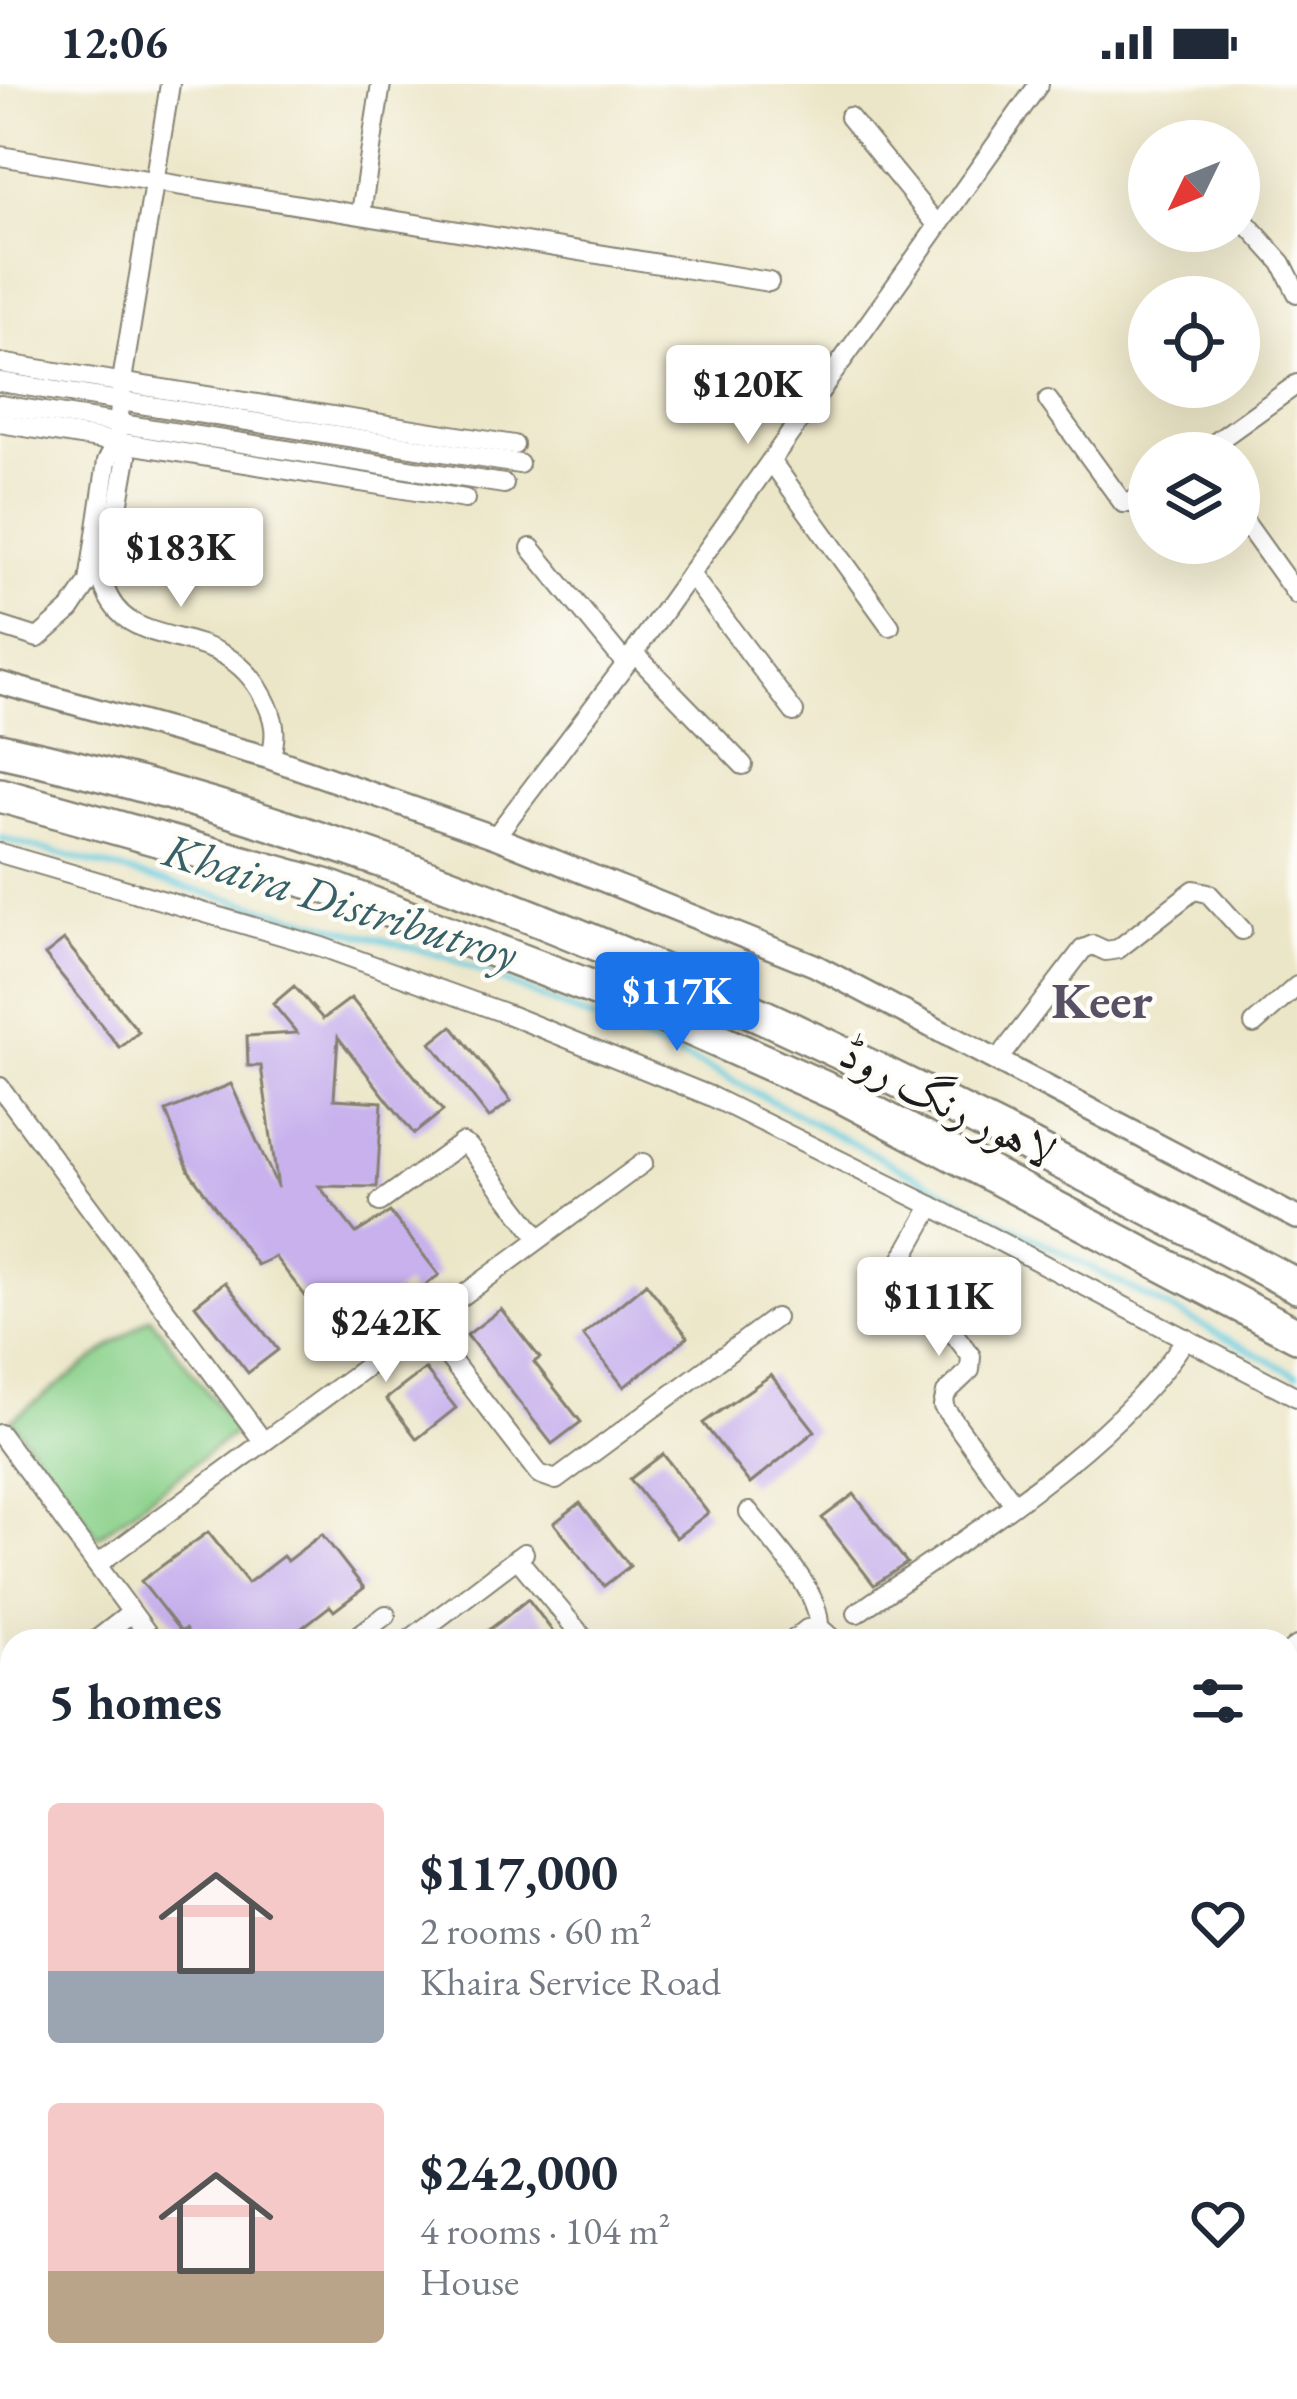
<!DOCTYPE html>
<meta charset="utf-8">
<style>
:root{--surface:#fff;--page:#f6f6f7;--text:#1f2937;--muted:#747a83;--accent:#1a73e8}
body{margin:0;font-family:"EB Garamond",Amiri,serif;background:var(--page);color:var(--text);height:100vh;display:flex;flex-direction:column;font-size:45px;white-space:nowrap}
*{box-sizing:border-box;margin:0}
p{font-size:39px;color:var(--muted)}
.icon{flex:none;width:66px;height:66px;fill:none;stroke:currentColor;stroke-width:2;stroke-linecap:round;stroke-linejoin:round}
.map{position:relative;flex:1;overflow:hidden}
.sheet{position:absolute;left:0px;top:1545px;width:1299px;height:771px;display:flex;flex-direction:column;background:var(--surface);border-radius:36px 36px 0 0;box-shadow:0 12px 48px #0002}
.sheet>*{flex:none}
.needle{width:78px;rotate:227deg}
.fabs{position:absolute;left:1128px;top:36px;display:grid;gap:24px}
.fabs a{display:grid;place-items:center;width:132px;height:132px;border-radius:50%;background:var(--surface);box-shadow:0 12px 48px #0002;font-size:60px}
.price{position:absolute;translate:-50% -102px;padding:0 27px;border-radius:12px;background:#fff;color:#222;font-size:39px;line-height:78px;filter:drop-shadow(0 3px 6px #0008)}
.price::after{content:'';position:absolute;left:50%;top:72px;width:36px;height:27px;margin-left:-18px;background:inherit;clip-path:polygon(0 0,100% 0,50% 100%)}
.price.selected{background:var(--accent);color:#fff}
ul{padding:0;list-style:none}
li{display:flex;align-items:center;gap:36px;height:300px;padding:0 48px}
li span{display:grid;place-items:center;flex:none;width:336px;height:240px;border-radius:12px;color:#555}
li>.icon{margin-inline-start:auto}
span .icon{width:144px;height:144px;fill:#fffc;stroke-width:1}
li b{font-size:51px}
h2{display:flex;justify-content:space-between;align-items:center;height:144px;padding:0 48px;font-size:51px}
.status{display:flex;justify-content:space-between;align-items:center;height:84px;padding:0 60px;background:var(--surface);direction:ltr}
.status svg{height:33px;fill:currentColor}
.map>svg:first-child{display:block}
</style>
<div class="status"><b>12:06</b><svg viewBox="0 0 49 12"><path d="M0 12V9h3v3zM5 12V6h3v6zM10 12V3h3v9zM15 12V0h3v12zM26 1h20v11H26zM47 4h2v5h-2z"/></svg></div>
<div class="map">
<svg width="1297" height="2315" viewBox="0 0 1297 2315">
<rect width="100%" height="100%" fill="#fdfcf7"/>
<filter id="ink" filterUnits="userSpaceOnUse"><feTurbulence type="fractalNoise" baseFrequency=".00833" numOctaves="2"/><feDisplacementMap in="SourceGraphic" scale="24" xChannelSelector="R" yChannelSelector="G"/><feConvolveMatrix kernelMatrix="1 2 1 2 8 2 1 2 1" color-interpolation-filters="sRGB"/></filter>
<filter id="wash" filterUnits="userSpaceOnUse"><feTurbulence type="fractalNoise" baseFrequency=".004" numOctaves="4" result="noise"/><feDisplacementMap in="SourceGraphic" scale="48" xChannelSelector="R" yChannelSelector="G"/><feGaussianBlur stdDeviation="2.7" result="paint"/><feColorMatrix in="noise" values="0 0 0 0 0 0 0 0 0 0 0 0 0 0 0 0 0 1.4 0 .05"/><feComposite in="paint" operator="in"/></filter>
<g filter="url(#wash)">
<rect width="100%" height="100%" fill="#ece6c8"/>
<path fill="#8bd18b" stroke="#547654" stroke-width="3" d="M150,1233L237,1347L98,1453L11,1336Z"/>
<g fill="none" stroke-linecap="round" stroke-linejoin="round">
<path stroke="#5fc8db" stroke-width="6" d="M0,754L447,873L714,987L1297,1291"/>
</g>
<g id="blocks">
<g fill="#c8b1ed">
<path d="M64,856L139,948L120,964L45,871Z"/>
<path d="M294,902L323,935L351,914L443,1027L414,1050L338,953L334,1015L382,1018L377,1103L319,1102L356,1149L390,1128L439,1191L412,1211L405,1201L338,1254L275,1173L257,1181L189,1087L166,1027L231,1000L278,1104L261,982H248L247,952L297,949L273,920Z"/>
<path d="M452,942L511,1017L489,1034L431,959Z"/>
<path d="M225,1198L278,1266L248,1289L195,1221Z"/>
<path d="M646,1199L688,1253L624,1303L583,1251Z"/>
<path d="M501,1225L540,1274L534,1278L581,1338L552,1360L467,1251Z"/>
<path d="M425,1285L456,1324L417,1355L386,1315Z"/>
<path d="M771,1291L815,1347L750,1400L703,1339Z"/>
<path d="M663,1370L708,1429L676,1454L630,1395Z"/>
<path d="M854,1410L907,1479L874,1501L822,1434Z"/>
<path d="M580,1419L630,1482L604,1502L554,1439Z"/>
<path d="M208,1448L248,1499L283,1472L287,1477L322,1450L364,1504L334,1527L330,1522L285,1557H194L185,1545L181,1548L141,1497Z"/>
<path d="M528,1515L560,1557H474L502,1536Z"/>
</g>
</g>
</g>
<g filter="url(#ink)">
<use href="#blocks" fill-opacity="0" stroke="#848172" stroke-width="3"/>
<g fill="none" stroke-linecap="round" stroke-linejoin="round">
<defs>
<g id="minor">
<path d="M849,33L938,142"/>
<path d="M0,72L769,198"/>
<path d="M361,129L381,0"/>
<path d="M1246,139L1282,179L1297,209"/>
<path d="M0,279L514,361"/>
<path d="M0,298L519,380"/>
<path d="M1048,316L1123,419H1130L1149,406"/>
<path d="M0,321L504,400"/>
<path d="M0,339L465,415"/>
<path d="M117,357L127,373L104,502C128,576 220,530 263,612C275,634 278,651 270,674"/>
<path d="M1201,369L1297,300"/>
<path d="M771,377L890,542"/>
<path d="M1239,430L1297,511"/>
<path d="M531,464L626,580"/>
<path d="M690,490L794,628"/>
<path d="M0,542L38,554L70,526L89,498L107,377L117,357L122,297L170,0"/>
<path d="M634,569L743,681"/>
<path d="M495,753L626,580L1039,0"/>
<path d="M0,769L322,863L507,930L710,1012L932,1122L1297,1313"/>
<path d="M1254,940L1297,902"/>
<path d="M997,977L1083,865L1093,861L1106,867L1118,865L1194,806L1208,809L1242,846"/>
<path d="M0,1003L263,1357"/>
<path d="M380,1118L462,1059L469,1063L539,1154"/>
<path d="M932,1122L903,1174L904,1185L971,1272L970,1286L946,1309L943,1322L1014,1420"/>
<path d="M423,1240L539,1390L556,1396L775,1234"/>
<path d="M0,1350L153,1557"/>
<path d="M749,1428C771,1457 820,1506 819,1543L835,1557"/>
<path d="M517,1474L586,1557"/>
<path d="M98,1480L643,1079"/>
<path d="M857,1529C962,1456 1118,1362 1186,1254"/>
<path d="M95,1557L131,1529"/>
<path d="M351,1557L386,1531"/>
<path d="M408,1557L524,1469"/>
<path d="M792,1557L807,1545L819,1543"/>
<path d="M1287,1570L1297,1562"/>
<path d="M0,1631L12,1621"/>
<path d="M1287,1815L1297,1828"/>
<path d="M0,1895L12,1886"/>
<path d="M0,2134L12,2150"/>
<path d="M1287,2162L1297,2175"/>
<path d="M124,2304L132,2315"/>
<path d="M379,2304L387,2315"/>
<path d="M635,2304L644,2315"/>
<path d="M899,2304L908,2315"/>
<path d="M1148,2304L1156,2315"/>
<path d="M0,2307L12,2297"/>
<path d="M1296,2315L1297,2314"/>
</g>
<path id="tertiary" d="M0,599L270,674L495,753L814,881L1297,1134"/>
<g id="motorway">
<path d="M0,666C460,767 884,981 1297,1202"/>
<path d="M0,711L325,802L635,920L844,1013L1297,1251"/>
</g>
</defs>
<use href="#minor" stroke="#848172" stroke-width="22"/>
<use href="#tertiary" stroke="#848172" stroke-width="26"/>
<use href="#motorway" stroke="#848172" stroke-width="38"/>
<use href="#minor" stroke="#fff" stroke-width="18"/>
<use href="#tertiary" stroke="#fff" stroke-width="21"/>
<use href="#motorway" stroke="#fff" stroke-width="33"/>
</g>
</g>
<g text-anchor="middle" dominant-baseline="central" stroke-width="9" stroke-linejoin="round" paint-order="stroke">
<g font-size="45" fill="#1c1c1c" stroke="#fdfcf7">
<text transform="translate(948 1018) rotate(27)">لاہور رنگ روڈ</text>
</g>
<g font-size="48" font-style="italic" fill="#376168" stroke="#fdfcf7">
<text transform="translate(341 817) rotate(17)">Khaira Distributroy</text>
</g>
<g font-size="51" font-weight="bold" fill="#585065" stroke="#fdfcf7">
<text x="1102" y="916">Keer</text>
</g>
</g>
</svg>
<div class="fabs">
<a><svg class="needle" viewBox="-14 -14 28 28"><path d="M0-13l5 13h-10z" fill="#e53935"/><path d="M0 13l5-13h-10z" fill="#747a83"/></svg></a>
<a><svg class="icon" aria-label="locate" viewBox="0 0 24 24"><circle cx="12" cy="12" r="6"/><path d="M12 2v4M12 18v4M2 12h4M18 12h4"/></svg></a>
<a><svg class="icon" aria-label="layers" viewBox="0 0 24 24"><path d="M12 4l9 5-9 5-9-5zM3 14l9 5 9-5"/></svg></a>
</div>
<b class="price" style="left:748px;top:363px">$120K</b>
<b class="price" style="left:181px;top:526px">$183K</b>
<b class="price selected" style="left:677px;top:970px">$117K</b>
<b class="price" style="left:939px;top:1275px">$111K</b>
<b class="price" style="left:386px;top:1301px">$242K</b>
<section class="sheet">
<h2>5 homes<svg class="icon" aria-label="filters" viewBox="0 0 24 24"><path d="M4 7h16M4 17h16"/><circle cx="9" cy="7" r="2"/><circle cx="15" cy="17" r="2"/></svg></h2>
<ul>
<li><span style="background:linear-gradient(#f6c9c9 70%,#9aa5b1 0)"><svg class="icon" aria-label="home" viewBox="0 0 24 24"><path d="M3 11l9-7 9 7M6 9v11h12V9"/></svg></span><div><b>$117,000</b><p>2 rooms · 60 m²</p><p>Khaira Service Road</p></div><svg class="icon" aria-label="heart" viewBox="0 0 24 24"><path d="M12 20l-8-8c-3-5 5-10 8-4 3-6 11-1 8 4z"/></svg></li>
<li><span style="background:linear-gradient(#f6c9c9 70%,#b9a48a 0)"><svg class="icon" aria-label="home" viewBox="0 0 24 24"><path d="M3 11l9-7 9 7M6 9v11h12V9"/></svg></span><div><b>$242,000</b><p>4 rooms · 104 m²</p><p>House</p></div><svg class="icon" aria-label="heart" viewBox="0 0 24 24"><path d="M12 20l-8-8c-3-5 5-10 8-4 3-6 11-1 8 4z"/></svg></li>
</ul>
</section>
</div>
